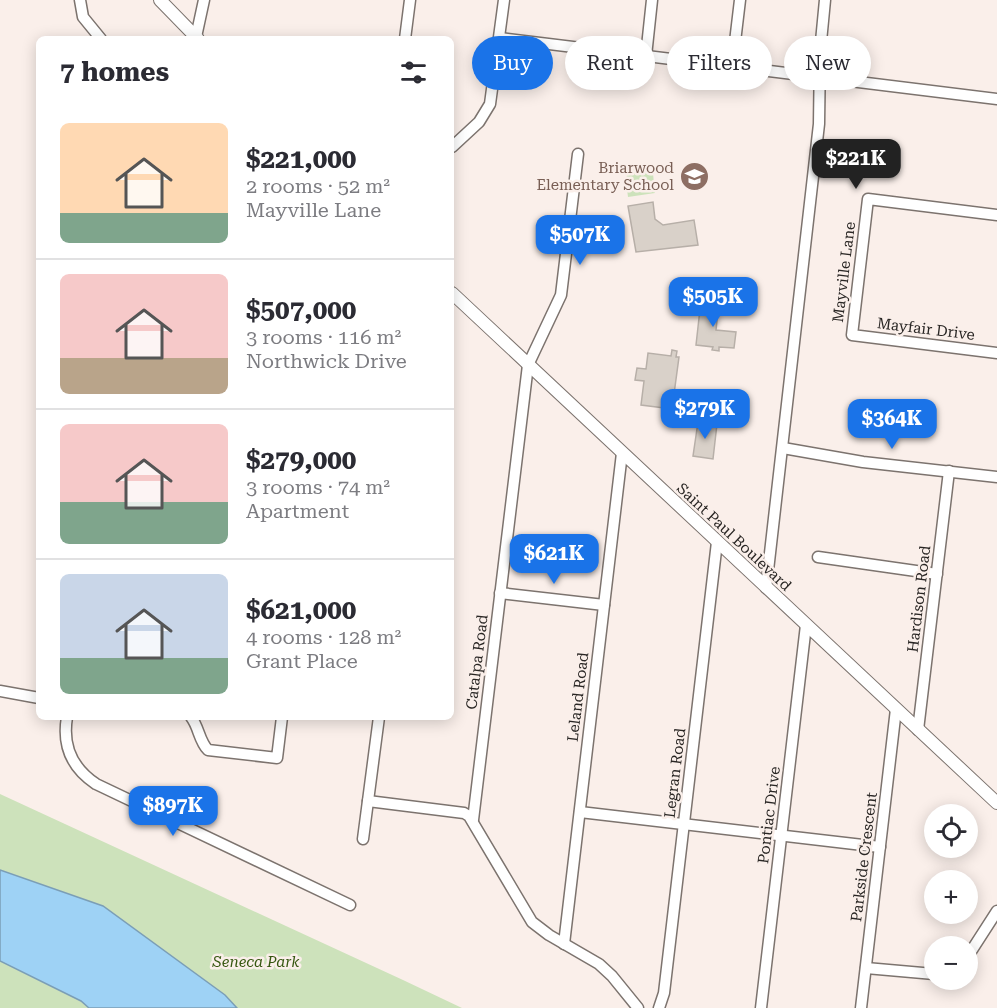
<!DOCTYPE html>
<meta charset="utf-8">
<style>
:root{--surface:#fff;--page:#f2f2f3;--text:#2b2b33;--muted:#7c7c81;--line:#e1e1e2;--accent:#1a73e8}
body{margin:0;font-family:"Roboto Serif",serif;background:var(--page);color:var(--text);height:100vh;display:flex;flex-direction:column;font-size:22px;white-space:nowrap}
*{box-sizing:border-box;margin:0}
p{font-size:20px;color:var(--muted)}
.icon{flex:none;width:33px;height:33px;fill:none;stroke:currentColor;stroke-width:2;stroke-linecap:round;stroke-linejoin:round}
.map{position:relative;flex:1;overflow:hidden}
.details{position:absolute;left:36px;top:36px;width:418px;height:684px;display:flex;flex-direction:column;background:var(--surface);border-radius:9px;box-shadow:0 3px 15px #0003}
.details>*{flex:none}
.guide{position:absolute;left:472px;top:36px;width:434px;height:54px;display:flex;gap:12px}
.buttons{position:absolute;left:924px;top:804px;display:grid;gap:12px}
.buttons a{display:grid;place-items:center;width:54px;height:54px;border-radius:50%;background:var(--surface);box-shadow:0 3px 15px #0003;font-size:30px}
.price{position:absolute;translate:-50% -51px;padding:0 14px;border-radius:12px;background:var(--accent);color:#fff;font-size:20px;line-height:39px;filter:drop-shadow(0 2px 3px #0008)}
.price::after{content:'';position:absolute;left:50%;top:36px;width:18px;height:14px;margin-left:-9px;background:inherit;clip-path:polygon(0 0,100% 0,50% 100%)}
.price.on{background:#222;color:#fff}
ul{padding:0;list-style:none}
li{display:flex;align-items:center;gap:18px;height:150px;padding:0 24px}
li+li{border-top:2px solid var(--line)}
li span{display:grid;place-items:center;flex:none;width:168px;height:120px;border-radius:9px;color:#555}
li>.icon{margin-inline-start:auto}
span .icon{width:72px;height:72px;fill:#fffc;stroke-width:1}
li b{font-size:26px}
h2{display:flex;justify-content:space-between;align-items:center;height:72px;padding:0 24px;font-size:26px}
.pill{padding:0 21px;border-radius:27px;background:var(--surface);box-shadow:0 3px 15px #0003;font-size:21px;line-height:54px}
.pill.on{background:var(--accent);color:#fff}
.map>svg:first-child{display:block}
</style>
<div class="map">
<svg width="997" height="1008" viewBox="0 0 997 1008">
<rect width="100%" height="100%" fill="#faefea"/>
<g fill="#cde2bb">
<path d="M652,164L655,193L628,197L626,181L628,169Z"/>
<path d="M0,794L403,980L462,1008H237L225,995L103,906L0,870Z"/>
<path d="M0,961L81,1001L89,1008H0Z"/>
</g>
<path fill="#9ed2f5" stroke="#7b9eb6" stroke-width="1.5" d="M0,870L103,906L225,995L237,1008H89L81,1001L0,961Z"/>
<g fill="#d9d1c9" stroke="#b7afa8" stroke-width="1.5">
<path d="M653,202L655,219L663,225L694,220L698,245L636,252L628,206Z"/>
<path d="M708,296L715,297L714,301L719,302L716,330L736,332L734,348L719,347V351L712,350L713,347L696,345L701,300L707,301Z"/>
<path d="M672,350L677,351L676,357H679L672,409L641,405L644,381L635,380L637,368L646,369L648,353L671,356Z"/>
<path d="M698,422L717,424L713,459L693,456Z"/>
</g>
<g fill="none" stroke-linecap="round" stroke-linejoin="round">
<defs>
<g id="minor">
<path d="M80,0L83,17L101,39"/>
<path d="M196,37L204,0"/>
<path d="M500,38L997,99"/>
<path d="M405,39L410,0"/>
<path d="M646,56L652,0"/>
<path d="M732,67L740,0"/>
<path d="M452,147L479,122L490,104L504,0"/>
<path d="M997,215L868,199L852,335L997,353"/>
<path d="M783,448L863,462L997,477"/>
<path d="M818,557L937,574"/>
<path d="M766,588L819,124L820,52L825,0"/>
<path d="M500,593L604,605"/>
<path d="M0,691L39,698"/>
<path d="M67,717C62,746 72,768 96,784L350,905"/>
<path d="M191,717C199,727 199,741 208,750L277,758L282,717"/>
<path d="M918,730L949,471"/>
<path d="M368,801L464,813L469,816L532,922L549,935L599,964L612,976L638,1008"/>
<path d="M580,812L880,847"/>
<path d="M473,820L528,365L561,295L578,154"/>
<path d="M363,839L379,717"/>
<path d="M564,944L622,453"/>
<path d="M968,956L997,911"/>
<path d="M866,968L934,974"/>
<path d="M659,1008L664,993L717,542"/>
<path d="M761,1008L806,625"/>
<path d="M861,1008L896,709"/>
</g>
<g id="major">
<path d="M160,0L198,39"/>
<path d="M452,293L997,803"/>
</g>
</defs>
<use href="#minor" stroke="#7c736e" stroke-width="13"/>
<use href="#major" stroke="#7c736e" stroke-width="14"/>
<use href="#minor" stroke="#fff" stroke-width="10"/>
<use href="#major" stroke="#fff" stroke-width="12"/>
</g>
<defs>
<symbol id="school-disc" viewBox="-11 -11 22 22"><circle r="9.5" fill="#8d6e63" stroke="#faefea"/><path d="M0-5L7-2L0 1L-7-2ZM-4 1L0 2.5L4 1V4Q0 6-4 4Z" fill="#fff"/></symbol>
</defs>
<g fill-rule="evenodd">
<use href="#school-disc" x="678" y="160" width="33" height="33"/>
</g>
<g text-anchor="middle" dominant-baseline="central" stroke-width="5" stroke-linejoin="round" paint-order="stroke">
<g font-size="15" fill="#785e54" stroke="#faefea" text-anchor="end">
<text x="674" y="168">Briarwood<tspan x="674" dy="17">Elementary School</tspan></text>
</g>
<g font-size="15" fill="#292624" stroke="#faefea">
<text transform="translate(844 272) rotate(-83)">Mayville Lane</text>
<text transform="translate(926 329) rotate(7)">Mayfair Drive</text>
<text transform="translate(734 537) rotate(43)">Saint Paul Boulevard</text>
<text transform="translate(919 599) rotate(-83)">Hardison Road</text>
<text transform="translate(477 662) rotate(-83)">Catalpa Road</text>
<text transform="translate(578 697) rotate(-83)">Leland Road</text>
<text transform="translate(675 773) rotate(-83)">Legran Road</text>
<text transform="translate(769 815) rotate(-83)">Pontiac Drive</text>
<text transform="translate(864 857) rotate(-83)">Parkside Crescent</text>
</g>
<g font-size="15" font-style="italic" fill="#375711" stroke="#faefea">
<text x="256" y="962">Seneca Park</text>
</g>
</g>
</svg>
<div class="buttons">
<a><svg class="icon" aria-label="locate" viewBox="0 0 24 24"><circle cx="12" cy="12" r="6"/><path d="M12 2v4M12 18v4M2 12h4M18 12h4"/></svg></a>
<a>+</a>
<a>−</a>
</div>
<b class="price on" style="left:856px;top:190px">$221K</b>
<b class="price" style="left:580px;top:266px">$507K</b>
<b class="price" style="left:713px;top:328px">$505K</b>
<b class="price" style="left:705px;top:440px">$279K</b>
<b class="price" style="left:892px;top:450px">$364K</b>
<b class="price" style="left:554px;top:585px">$621K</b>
<b class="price" style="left:173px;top:837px">$897K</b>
<div class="guide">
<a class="pill on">Buy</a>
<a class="pill">Rent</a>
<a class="pill">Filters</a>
<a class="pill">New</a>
</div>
<section class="details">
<h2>7 homes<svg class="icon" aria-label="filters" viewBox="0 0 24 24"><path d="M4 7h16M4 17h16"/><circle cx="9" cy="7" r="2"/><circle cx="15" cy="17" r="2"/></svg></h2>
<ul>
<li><span style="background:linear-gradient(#ffd9b3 75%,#7fa58c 0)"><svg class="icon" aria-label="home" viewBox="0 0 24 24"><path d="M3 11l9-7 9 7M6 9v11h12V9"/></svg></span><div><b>$221,000</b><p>2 rooms · 52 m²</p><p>Mayville Lane</p></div></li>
<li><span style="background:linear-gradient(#f6c9c9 70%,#b9a48a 0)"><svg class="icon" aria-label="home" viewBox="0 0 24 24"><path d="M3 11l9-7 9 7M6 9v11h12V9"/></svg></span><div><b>$507,000</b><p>3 rooms · 116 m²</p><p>Northwick Drive</p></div></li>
<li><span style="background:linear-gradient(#f6c9c9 65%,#7fa58c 0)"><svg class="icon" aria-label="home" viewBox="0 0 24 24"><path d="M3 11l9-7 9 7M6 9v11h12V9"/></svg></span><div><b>$279,000</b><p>3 rooms · 74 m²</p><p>Apartment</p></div></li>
<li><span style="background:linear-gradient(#c9d6e8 70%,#7fa58c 0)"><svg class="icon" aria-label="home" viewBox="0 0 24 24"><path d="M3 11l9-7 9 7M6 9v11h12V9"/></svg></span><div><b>$621,000</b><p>4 rooms · 128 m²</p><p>Grant Place</p></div></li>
</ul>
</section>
</div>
